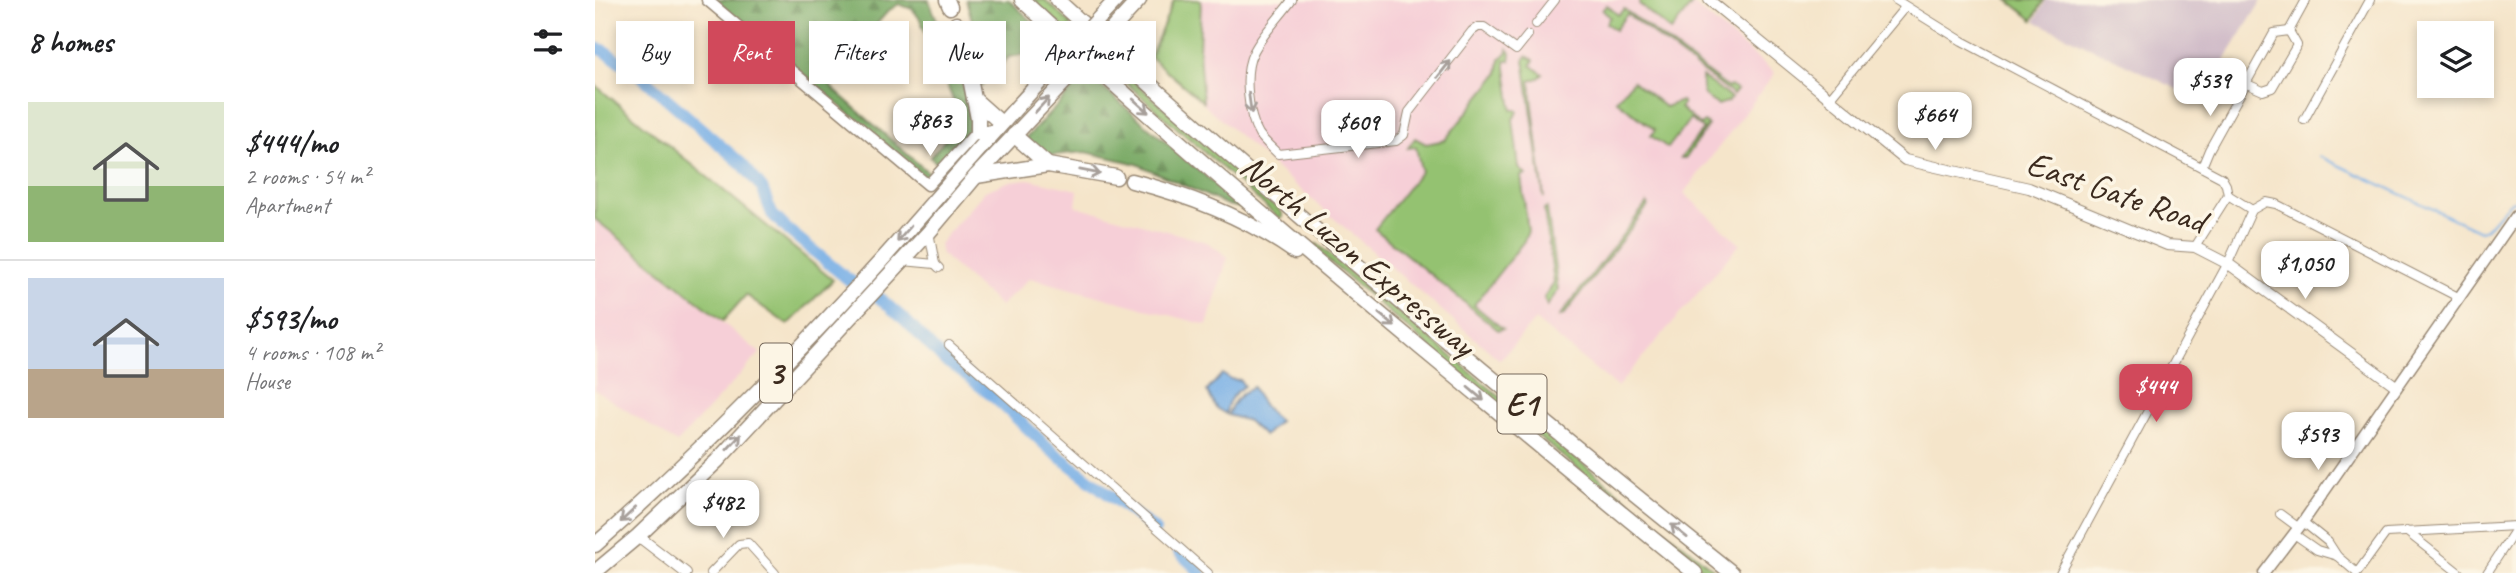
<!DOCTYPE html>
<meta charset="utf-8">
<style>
:root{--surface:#fff;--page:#f6f6f6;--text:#202124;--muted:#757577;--line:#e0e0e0;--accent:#d1495b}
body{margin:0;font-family:Caveat,sans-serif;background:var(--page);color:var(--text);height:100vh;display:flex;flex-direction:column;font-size:26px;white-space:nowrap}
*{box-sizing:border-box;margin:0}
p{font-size:23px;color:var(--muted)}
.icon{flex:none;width:38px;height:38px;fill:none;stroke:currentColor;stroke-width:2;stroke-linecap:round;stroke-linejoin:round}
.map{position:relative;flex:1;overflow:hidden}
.panel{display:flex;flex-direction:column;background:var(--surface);width:595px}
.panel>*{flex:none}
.top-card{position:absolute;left:21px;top:21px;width:665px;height:63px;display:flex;gap:14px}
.tools{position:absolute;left:1822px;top:21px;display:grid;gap:14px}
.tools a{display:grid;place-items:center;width:77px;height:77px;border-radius:0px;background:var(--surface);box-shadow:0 4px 10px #0003;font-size:35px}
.price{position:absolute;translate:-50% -60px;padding:0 16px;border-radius:14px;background:#fff;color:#222;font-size:23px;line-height:46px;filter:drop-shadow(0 2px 4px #0008)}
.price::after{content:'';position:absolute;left:50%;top:42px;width:21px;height:16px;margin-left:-10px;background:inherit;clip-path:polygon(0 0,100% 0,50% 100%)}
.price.on{background:var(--accent);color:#fff}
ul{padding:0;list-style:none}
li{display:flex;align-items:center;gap:21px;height:175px;padding:0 28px}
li+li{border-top:2px solid var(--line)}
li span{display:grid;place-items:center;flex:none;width:196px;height:140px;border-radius:0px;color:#555}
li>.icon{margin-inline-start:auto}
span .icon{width:84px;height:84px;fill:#fffc;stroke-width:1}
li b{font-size:30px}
h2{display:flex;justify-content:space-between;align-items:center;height:84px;padding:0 28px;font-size:30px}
.pill{padding:0 24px;border-radius:0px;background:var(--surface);box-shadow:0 4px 10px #0003;font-size:24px;line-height:63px}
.pill.on{background:var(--accent);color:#fff}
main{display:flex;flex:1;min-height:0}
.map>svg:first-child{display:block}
</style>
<main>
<section class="panel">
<h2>8 homes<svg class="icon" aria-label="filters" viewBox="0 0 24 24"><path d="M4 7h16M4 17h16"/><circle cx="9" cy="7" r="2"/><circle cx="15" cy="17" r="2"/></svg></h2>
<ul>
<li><span style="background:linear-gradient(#dfe7d0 60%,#8fb573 0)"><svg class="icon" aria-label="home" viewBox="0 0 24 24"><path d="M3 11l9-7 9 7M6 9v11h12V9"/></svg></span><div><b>$444/mo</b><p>2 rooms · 54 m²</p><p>Apartment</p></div></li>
<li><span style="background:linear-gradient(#c9d6e8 65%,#b9a48a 0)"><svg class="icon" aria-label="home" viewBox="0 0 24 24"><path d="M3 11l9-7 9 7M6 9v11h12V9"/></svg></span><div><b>$593/mo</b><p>4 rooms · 108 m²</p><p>House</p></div></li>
</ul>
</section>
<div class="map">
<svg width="1921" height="573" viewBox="0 0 1921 573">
<defs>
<pattern id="forest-firs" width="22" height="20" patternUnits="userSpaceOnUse" patternTransform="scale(1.75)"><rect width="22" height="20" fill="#77a863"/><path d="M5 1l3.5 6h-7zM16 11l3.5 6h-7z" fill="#638951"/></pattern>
</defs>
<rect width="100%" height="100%" fill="#fcf5e5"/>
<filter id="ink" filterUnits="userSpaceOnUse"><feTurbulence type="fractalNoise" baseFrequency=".0143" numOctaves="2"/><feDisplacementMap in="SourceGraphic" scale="14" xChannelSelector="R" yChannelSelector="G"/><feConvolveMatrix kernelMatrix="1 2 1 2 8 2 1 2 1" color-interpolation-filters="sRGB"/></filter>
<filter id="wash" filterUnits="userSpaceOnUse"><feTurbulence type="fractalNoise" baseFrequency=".00686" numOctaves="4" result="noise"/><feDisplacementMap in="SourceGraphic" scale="28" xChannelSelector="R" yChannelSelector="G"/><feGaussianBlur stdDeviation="1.57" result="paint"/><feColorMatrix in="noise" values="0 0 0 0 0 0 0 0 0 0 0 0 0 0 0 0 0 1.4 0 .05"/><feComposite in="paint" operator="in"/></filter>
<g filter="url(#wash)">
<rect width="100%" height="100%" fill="#f5e5ca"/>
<g fill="#f6cfd7">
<path d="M579,0H1093L1180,73L1089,193L1145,244L1022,387L940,320L905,360L715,198L555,57Z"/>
<path d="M433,179L483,190L481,206L612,242L633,257L612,325L435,278L405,306L346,254L344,244L390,191L415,181Z"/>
<path d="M0,219L165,353L82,443L0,390Z"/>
</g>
<path fill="#d1bdc9" d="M1451,0H1667L1605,100L1440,21Z"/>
<g fill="#94c271" stroke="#687648" stroke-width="2">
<path d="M438,0H450L477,25L471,30Z"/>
<path d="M579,0H606L604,52L608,102L555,57Z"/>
<path d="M1045,0H1093L1097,4L1076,31L1044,4Z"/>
<path d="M1413,0H1449L1438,20Z"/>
<path d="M1012,5L1023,15L1029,9L1133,88L1135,86L1142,90L1138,95L1032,14L1020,30L1011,23L1015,17L1007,10Z"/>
<path d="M913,49L916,53L915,61H910L917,110H922L923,112L918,119L924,168L931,175L926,176L933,231L929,241L879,305L908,329L903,330L780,229L826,171L821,147L813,148L820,138L831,144L850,140L903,74L905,59L913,52Z"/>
<path d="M508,54L687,213V218H684L504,59Z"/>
<path d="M932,56L939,60L936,65L948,74L944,78L935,81L949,198L929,60Z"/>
<path d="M1107,77L1136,98L1132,102L1123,105C1107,95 1106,96 1107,77Z"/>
<path d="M1038,81L1070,107L1086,101L1088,104L1085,108L1105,125L1109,122L1113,125L1091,158H1086L1108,129L1095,119L1073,148L1056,136L1060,130L1021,100Z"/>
<path d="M0,85L238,280L193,325L151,295L128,321L0,219Z"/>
<path d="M1052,203L1053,206L969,315L965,316Z"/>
<path d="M952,208L963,290L952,306L949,298L959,283L949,210Z"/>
<path d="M722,244L893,387L1123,573H1113L889,393L721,250L719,246Z"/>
</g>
<g fill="url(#forest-firs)" stroke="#596940" stroke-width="2">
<path d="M120,0H334C344,30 384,105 373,133C369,144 353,156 344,165L335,157C348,142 364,128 361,107L325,19L317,9L304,4L293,11L233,80L237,88L336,175L331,179Z"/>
<path d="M371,0H414L454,37L438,53L414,57L385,88V47Z"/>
<path d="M501,82L648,208L632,205L542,164L491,152L448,156L431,138L483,84Z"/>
</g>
<g fill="#76aee6" stroke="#586c82" stroke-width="2">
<path d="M627,374L635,379L645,380L649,386C639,393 631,402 631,414L621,408L612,391Z"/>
<path d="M658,387C664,400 672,412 684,421L669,436L653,421L633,415C637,401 646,393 658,387Z"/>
</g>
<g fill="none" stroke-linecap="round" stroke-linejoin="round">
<path stroke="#76aee6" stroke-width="2" d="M1724,156L1885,231L1891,229L1916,201H1921"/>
<g stroke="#76aee6" stroke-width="12">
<path d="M0,48L8,50L46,76L148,165L167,188L177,214L193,230L254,280L282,296L310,320L350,361L368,372L401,399L457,451L560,530"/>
<path d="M584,552L606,573"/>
</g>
</g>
</g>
<g filter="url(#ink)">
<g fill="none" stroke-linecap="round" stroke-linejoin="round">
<defs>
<g id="minor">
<path d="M697,0C685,17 667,34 658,53C648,72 653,116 664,134C669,141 677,148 683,154L801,141L809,135L814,112L877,31L883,27H889L921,50L933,35"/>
<path d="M1301,0L1367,41L1627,178L1631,185L1633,195L1600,247"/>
<path d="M941,24L960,0"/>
<path d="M1694,31L1711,0"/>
<path d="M1652,84L1668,91L1677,88L1702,45L1694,31"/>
<path d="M1234,99L1310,7"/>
<path d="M1709,120L1775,0"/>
<path d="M1607,167L1614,150L1679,33L1694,31"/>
<path d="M1633,195L1657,210"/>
<path d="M334,232L340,264L344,268"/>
<path d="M308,261L340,264"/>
<path d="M354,345L613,573"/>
<path d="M1685,514L1704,528"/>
<path d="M1708,522L1733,542L1742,556L1762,573"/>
<path d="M1811,531L1864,573"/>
<path d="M1699,534L1722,550L1742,556"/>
<path d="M116,573L144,544L153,543L180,573"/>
<path d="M1465,573L1633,263L1657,210L1671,202L1681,204L1865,298"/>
<path d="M1762,573L1791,533L1921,526"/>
<path d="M1892,573L1921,529"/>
</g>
<g id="tertiary">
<path d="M1114,0L1310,160L1434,188L1572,245L1600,247L1635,265L1801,386"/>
<path d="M43,536L91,573"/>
</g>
<g id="secondary">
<path d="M112,0L333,185L377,137L383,133L401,129"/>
<path d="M1669,573L1708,522L1921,216"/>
</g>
<g id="trunk">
<path d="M507,15L521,0"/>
<path d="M520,26L544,0"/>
<path d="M0,545C97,460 188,368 275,273C339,203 398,130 463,63"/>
<path d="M0,572L43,536L122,461L334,232L381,176L476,75"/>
</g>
<g id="motorway">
<path d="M352,0L355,7"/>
<path d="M427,0C556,120 690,235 826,348C917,423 1008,499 1100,573"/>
<path d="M462,0C679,200 906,389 1137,573"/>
<path d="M361,24L370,53L383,119V133"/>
<path d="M379,99L406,123"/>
<path d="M419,135L453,165"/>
<path d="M381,176L453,165L521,177"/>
<path d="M537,181C596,196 650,217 700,252"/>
</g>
</defs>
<use href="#minor" stroke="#988874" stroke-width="10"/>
<use href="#tertiary" stroke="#988874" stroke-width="12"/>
<use href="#secondary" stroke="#988874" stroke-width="13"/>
<use href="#trunk" stroke="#988874" stroke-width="17"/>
<use href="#motorway" stroke="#988874" stroke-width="17"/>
<use href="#minor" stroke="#fff" stroke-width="8"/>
<use href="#tertiary" stroke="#fff" stroke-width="10"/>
<use href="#secondary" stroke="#fff" stroke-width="10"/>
<use href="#trunk" stroke="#fff" stroke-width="14"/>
<use href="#motorway" stroke="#fff" stroke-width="14"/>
<defs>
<g id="trunk-bridge">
<path d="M463,63L507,15"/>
<path d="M476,75L520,26"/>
</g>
</defs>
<use href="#trunk-bridge" stroke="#988874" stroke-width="17" stroke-linecap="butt"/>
<use href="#trunk-bridge" stroke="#fff" stroke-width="14"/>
</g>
<defs><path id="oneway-shaft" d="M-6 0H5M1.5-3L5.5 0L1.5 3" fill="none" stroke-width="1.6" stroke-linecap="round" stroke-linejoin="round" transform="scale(1.75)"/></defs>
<g stroke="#a79f9a">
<use href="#oneway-shaft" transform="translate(849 69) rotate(-52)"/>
<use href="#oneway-shaft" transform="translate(655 103) rotate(82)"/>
<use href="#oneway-shaft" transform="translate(447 105) rotate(-47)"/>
<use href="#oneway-shaft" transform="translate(546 106) rotate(42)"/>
<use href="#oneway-shaft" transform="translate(495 172) rotate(11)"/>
<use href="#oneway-shaft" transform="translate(309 234) rotate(131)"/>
<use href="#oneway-shaft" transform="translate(792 320) rotate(39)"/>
<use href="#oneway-shaft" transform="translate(881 394) rotate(40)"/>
<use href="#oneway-shaft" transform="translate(139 442) rotate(-47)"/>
<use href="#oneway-shaft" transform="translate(33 515) rotate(137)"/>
<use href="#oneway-shaft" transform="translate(1084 531) rotate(-141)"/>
</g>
</g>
<g text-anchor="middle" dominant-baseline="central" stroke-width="7" stroke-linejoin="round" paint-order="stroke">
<g fill="#fcf5e5" stroke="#75675a" stroke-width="2">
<rect x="165" y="343.5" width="32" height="59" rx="5"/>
<rect x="902.5" y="374.5" width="49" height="59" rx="5"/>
</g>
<g font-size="33" font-weight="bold" fill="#3b2a1e">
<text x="181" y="373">3</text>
<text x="927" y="404">E1</text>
</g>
<g font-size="35" fill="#3b2a1e" stroke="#fcf5e5">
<text transform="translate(1521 192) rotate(19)">East Gate Road</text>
<text transform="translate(763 255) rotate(40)">North Luzon Expressway</text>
</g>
</g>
</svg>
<div class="tools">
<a><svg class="icon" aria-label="layers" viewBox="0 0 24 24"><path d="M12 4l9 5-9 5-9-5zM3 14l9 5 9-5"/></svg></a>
</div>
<b class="price" style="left:1615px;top:118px">$539</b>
<b class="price" style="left:1340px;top:152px">$664</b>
<b class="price" style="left:335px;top:158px">$863</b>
<b class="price" style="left:763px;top:160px">$609</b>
<b class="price" style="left:1710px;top:301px">$1,050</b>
<b class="price on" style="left:1561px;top:424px">$444</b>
<b class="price" style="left:1723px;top:472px">$593</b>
<b class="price" style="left:128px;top:540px">$482</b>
<div class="top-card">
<a class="pill">Buy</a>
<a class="pill on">Rent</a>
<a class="pill">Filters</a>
<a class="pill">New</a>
<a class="pill">Apartment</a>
</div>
</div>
</main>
